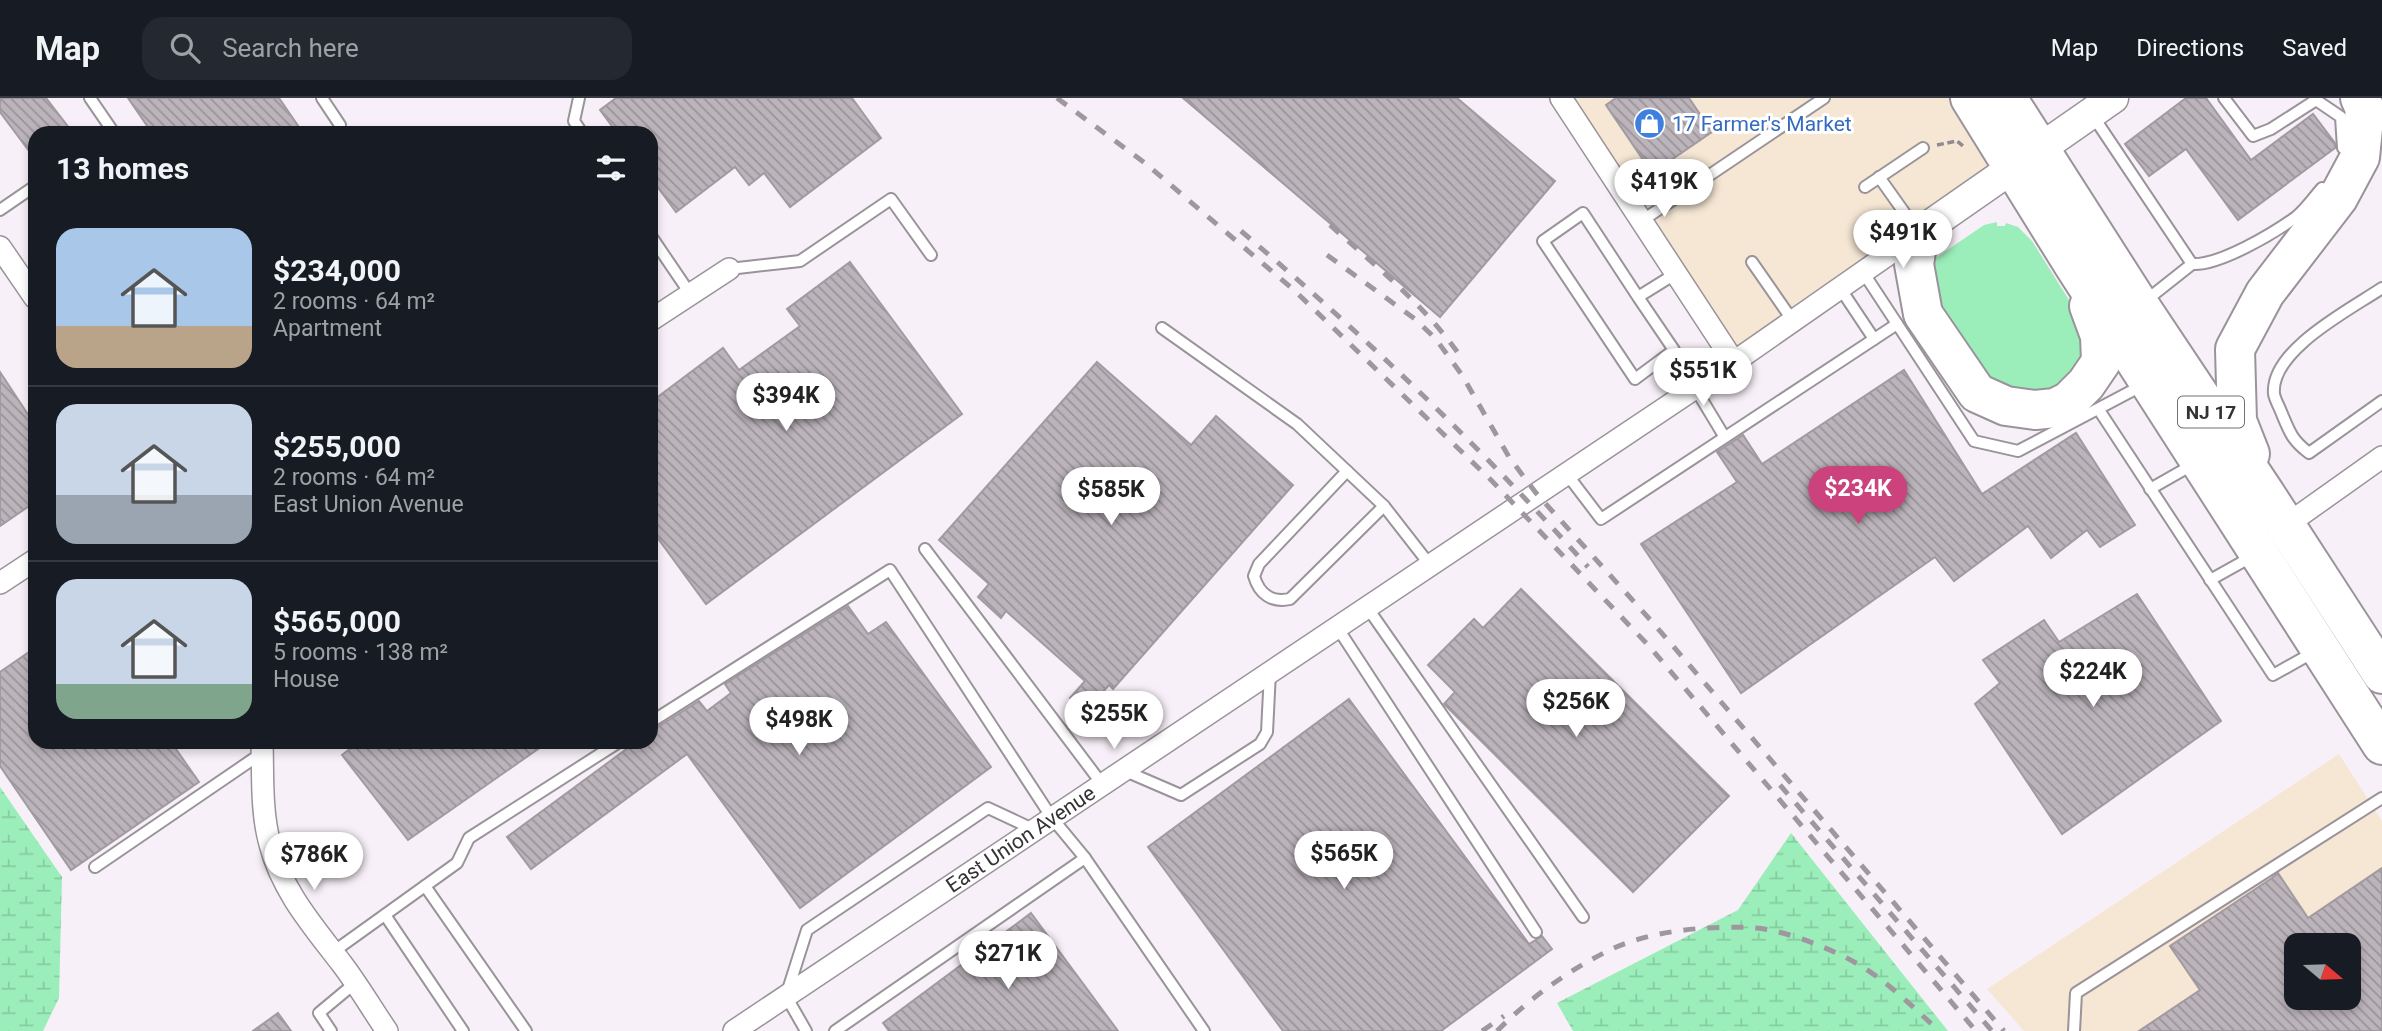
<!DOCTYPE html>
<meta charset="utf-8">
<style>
:root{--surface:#171b24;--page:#242831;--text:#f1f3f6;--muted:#9ea1a6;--line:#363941;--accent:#cb427d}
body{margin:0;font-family:Roboto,sans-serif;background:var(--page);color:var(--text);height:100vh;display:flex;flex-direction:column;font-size:26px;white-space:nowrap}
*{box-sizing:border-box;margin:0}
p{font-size:23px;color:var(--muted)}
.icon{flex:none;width:38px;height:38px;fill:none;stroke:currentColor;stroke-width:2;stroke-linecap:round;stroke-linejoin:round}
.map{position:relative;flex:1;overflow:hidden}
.details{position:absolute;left:28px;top:28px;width:630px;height:623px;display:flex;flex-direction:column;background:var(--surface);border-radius:21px;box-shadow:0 4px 10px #0003}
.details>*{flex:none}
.needle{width:46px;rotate:109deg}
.fabs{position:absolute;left:2284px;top:835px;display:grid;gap:14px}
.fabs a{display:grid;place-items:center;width:77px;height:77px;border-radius:14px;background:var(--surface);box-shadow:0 4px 10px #0003;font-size:35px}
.price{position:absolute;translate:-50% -60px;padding:0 16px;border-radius:24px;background:#fff;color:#222;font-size:23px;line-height:46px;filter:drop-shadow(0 2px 4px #0008)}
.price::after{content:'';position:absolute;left:50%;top:42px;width:21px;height:16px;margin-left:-10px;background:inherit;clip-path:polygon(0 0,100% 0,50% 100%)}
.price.current{background:var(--accent);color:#fff}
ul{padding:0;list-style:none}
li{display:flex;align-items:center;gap:21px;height:175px;padding:0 28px}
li+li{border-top:2px solid var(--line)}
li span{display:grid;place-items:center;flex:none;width:196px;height:140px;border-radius:21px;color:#555}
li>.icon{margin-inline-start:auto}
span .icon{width:84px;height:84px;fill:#fffc;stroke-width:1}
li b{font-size:30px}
h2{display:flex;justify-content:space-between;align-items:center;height:84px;padding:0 28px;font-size:30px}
header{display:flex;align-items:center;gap:42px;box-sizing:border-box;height:98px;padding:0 35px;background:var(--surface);border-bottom:2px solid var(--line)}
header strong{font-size:33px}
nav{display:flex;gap:38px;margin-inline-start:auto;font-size:24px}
.search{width:490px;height:63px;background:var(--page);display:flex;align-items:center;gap:18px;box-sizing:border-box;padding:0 24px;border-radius:21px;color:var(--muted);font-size:26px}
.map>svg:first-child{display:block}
</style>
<header>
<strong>Map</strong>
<div class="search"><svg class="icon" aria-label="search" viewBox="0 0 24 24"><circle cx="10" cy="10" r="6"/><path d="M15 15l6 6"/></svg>Search here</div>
<nav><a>Map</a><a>Directions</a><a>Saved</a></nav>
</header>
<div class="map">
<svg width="2382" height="933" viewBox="0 0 2382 933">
<defs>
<pattern id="wetland-marsh" width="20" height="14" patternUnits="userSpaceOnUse" patternTransform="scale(1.75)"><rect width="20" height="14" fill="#9bedba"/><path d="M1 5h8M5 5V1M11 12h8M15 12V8" fill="none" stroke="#86cca0"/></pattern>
<pattern id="building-back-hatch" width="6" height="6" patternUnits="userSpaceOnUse" patternTransform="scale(1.75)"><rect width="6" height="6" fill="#bcb4bb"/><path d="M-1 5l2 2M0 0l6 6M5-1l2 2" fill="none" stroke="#9a9399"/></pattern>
</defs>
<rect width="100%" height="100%" fill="#f8f0f8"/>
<g fill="#f5e7d4" fill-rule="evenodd">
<path d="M1547,0H1963L2013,70L1734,264Z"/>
<path d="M2339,656L2382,723V933H2024L1987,891ZM2296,847H2348V900H2296Z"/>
</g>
<path fill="#9bedba" d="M1997,124V128H2005L2006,125L2018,129L2032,143L2074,210L2083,230L2082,259L2057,293L2000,296L1931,207L1933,162L1984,127Z"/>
<g fill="url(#wetland-marsh)">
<path d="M0,689L62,779L59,900L43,933H0Z"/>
<path d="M1791,735L1948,933H1573L1557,905L1738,812Z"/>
</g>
<g fill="url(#building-back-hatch)" stroke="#a29aa1" stroke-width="2" fill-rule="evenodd">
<path d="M0,0H46L73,35H35V61L0,14Z"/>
<path d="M128,0H279L303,35H152Z"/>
<path d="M616,0H852L881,40L790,109L764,75L749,87L735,69L676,114L651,80V35H617L600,12Z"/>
<path d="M1183,0H1457L1555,83L1440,219Z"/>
<path d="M1616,0H1689L1712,34L1652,75L1606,7Z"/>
<path d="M2186,0H2206L2251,62L2313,16L2335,45V50L2238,122L2186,51L2149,78L2125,46Z"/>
<path d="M850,164L962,316L706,506L651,431V304L723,250L739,272L800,228L787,211Z"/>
<path d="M1097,264L1191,347L1216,318L1293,387L1113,591L1109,587L1085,614L1070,600L1085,583L1006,513L1001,520L978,499L989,486L939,442Z"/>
<path d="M1904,272L1982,396L2076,335L2135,427L2100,449L2087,432L2051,460L2028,428L1954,483L1935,459L1741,595L1641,446L1737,384L1717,354L1743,337L1762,366Z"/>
<path d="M0,274L35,327V404L0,428Z"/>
<path d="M1521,491L1729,698L1633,794L1444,606L1455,594L1428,567L1474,521L1483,530Z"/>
<path d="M2137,496L2221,623L2062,736L1975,606L2000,585L1983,562L2044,522L2059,544Z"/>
<path d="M848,508L868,536L886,524L991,669L800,810L687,656L531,771L507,739L636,644H651L653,632L699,603L707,613L731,595L725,586Z"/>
<path d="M35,550V644H171L199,684L71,772L0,668V574Z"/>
<path d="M1349,601L1529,846L1542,838L1552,851L1441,933H1283L1148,749Z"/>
<path d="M359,644H548L408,742L342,657Z"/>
<path d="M2382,770V933H2139L2200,892L2170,848L2272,780L2278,775L2308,820ZM2296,847H2348V900H2296Z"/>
<path d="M1031,815L1118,933H889L883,925Z"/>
<path d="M278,915L291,933H253Z"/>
</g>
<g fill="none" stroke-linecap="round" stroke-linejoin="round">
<defs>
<g id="lane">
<path d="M90,0L114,35"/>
<path d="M322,0L340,27"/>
<path d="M579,0L574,23L582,35"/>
<path d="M2224,0L2253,38L2271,31L2316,2L2341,19L2343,50"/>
<path d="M2093,18L2192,166L2144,204"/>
<path d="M1879,79L1916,131"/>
<path d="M1865,89L1923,50"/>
<path d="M0,112L35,88"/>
<path d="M1640,124L1824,0"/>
<path d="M651,138L691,197"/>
<path d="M1752,164L1793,223"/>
<path d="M2192,166C2219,168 2274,135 2296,119C2306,111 2314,99 2322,90"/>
<path d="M729,171L800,163L891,101L931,157"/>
<path d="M1863,174L1974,343L2018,353L2143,287"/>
<path d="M1840,190L1874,241"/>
<path d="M2382,190C2351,211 2270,252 2274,296C2275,302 2280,310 2282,316C2290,335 2292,342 2309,355L2382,303"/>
<path d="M1638,199L1583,115L1543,143L1635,281L1674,252L1638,199L1675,176"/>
<path d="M1162,230L1297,326L1384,408L1430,467"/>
<path d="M1695,290L1724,338"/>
<path d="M2099,312L2273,577L2314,554"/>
<path d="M1347,373L1259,466L1254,478C1259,496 1272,505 1290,501L1384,408"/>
<path d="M1566,375L1601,421L1897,226"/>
<path d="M2150,391L2194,366"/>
<path d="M925,451L1102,686"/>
<path d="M2210,482L2253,458"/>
<path d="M1367,509L1583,819"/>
<path d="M1337,529L1536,834"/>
<path d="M651,624L890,472L1052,720L1085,760"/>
<path d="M1123,672L1181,697L1260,646L1267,634L1270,574"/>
<path d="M95,769L262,655"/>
<path d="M425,788L526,933"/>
<path d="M385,817L463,933"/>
<path d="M333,854L457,765L469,740L619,644"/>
<path d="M331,933L319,915L355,885"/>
<path d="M806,933L786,898L807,832L988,710L1035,732"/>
<path d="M835,933L1085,760L1204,933"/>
<path d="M2074,933L2076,895L2382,700"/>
</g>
<g id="street">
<path d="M1561,0L1734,264"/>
<path d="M0,149L35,200"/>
<path d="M651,222L729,171"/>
<path d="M2285,428L2382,359"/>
<path d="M0,485L35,462"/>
<path d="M262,644C263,677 261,714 270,746C282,793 313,828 342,866C358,887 372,911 387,933"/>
<path id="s1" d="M734,933L1734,264L1919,135"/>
</g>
<path id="secondary" d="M1919,135L2113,0"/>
<g id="highway">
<path d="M1970,0L2073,166L2382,647"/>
<path d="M2007,0L2140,208L2264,394L2382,576"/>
<path d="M1919,135L1914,166L1923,216L1977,295L2006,308L2035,312L2055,310L2069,303L2086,286L2101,264L2100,238L2089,208"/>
<path d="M2250,356L2237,323L2235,251L2265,195L2338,100L2360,59L2365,11L2360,0"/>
</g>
</defs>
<use href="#lane" stroke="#9a939a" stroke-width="14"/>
<use href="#street" stroke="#9a939a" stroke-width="24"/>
<use href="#secondary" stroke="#9a939a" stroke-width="33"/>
<use href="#highway" stroke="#9a939a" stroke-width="42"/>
<path stroke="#918b91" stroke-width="3.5" stroke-dasharray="7 3.5" stroke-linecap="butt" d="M1937,47L1957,43L1963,48"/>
<use href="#lane" stroke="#fff" stroke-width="10"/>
<use href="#street" stroke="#fff" stroke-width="21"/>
<use href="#secondary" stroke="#fff" stroke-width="30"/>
<use href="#highway" stroke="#fff" stroke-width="38"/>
<g stroke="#9e989e" stroke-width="5" stroke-dasharray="12 12" stroke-linecap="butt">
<path d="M1057,0L1145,65L1295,193L1491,382L1649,548L1976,933"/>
<path d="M1330,127C1378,170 1427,209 1463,262"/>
<path d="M1241,133C1364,237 1481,349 1588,469"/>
<path d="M1327,157L1415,221L1435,240L1462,277L1509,359L1536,395L1654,526L2004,933"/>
<path d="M1780,687L1992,933"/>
<path d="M1482,933L1504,918"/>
<path d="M1497,933C1531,899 1570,871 1614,850C1654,832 1713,827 1756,830C1784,832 1832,851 1856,865C1887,883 1913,909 1939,933"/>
</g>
</g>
<defs>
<symbol id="shop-disc" viewBox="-11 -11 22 22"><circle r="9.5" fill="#3f7fe0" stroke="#fff"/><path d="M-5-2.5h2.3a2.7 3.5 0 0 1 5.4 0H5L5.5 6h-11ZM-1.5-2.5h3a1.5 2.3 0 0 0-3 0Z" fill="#fff"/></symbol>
</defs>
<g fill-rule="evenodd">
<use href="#shop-disc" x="1632" y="8" width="35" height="35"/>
</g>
<g text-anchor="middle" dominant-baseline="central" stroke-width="6" stroke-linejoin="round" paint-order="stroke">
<rect fill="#fff" stroke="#727072" stroke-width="2" x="2178" y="298.5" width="66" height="31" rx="5"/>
<g font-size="19" font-weight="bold" fill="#353235">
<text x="2211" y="314">NJ 17</text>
</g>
<g font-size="21" fill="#366cbe" stroke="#fff" text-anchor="start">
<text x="1672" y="26">17 Farmer's Market</text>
</g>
<g font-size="21" fill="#353235" stroke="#fff">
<text stroke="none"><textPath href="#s1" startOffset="345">East Union Avenue</textPath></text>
</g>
</g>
</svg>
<div class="fabs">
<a><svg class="needle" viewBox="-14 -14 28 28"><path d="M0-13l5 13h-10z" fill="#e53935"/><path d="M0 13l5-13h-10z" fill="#9ea1a6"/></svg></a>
</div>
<b class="price" style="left:1664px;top:121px">$419K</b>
<b class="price" style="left:1903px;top:172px">$491K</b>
<b class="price" style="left:1703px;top:310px">$551K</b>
<b class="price" style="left:786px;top:335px">$394K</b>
<b class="price current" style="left:1858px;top:428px">$234K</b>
<b class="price" style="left:1111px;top:429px">$585K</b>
<b class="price" style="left:2093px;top:611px">$224K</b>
<b class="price" style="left:1576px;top:641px">$256K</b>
<b class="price" style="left:1114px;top:653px">$255K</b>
<b class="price" style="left:799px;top:659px">$498K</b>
<b class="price" style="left:1344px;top:793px">$565K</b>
<b class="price" style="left:314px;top:794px">$786K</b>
<b class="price" style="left:1008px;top:893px">$271K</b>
<section class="details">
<h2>13 homes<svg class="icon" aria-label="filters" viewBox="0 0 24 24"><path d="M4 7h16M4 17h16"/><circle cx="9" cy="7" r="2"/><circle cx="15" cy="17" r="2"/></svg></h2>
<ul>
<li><span style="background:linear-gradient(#a9c7e8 70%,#b9a48a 0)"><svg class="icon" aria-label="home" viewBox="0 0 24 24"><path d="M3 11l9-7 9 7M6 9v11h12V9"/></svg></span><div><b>$234,000</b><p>2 rooms · 64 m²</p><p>Apartment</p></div></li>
<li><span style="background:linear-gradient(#c9d6e8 65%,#9aa5b1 0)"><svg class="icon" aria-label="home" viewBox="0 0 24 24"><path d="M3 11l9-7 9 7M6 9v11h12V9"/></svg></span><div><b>$255,000</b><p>2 rooms · 64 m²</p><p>East Union Avenue</p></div></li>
<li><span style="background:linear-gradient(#c9d6e8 75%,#7fa58c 0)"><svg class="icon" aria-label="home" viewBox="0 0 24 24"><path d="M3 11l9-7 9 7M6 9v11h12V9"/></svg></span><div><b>$565,000</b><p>5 rooms · 138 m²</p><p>House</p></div></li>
</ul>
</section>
</div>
